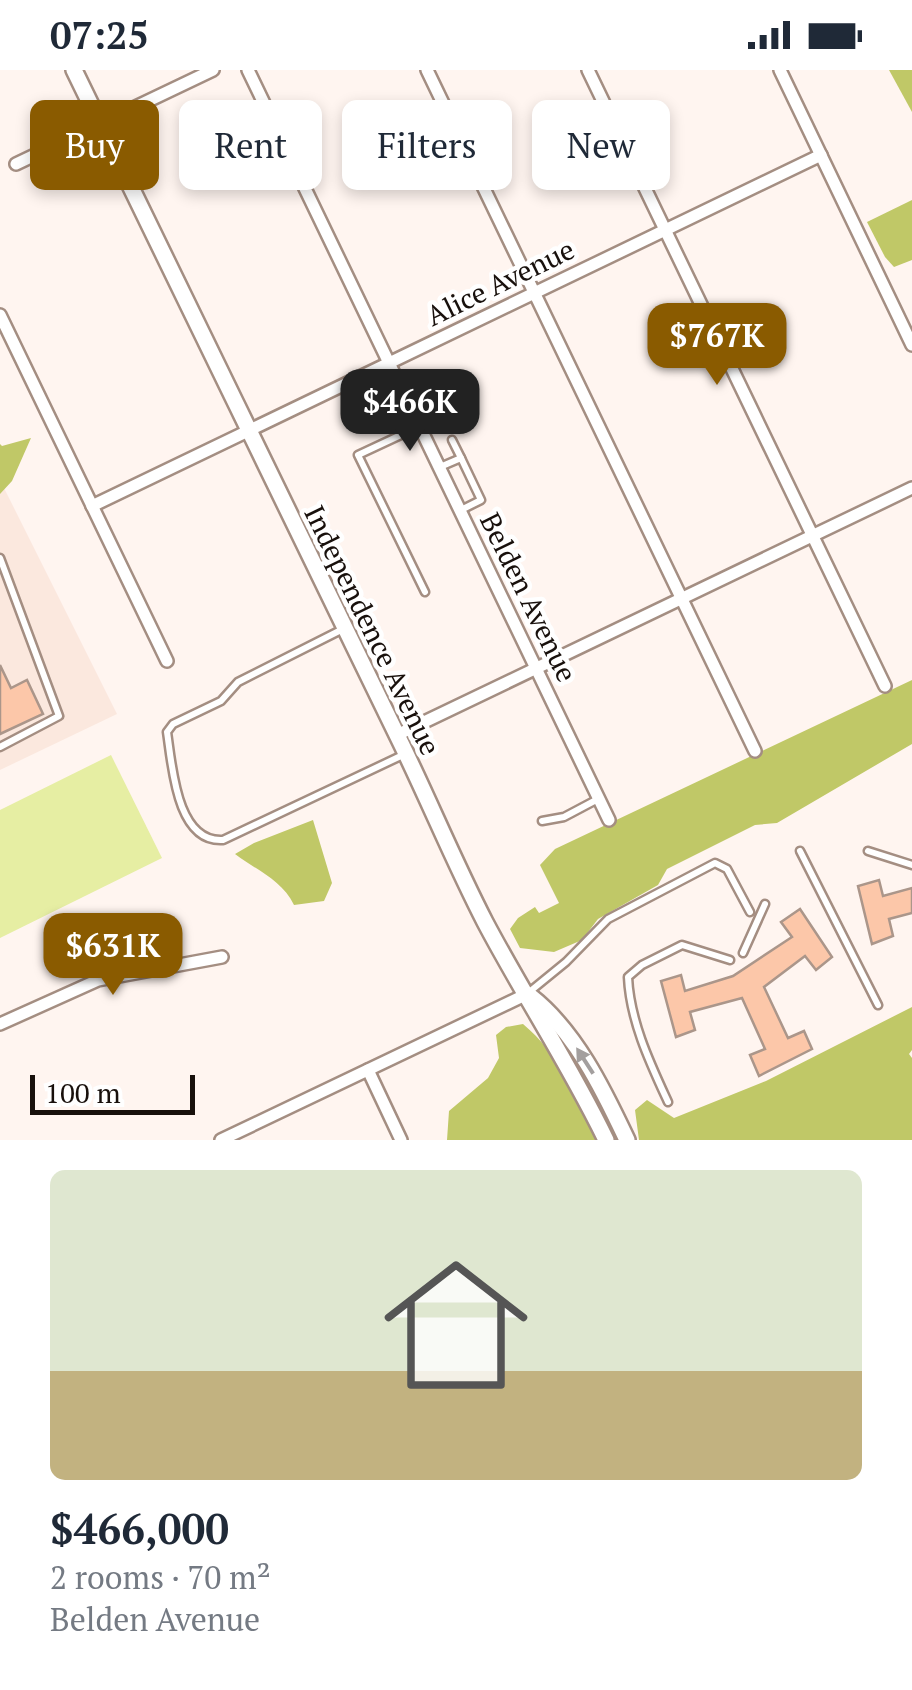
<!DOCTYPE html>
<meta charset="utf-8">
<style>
:root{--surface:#fff;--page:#f2f2f3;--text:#1f2937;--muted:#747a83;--accent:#8a5b00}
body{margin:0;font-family:"PT Serif",serif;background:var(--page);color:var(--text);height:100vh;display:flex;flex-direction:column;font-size:38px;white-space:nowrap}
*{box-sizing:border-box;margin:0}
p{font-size:32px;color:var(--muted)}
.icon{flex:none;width:55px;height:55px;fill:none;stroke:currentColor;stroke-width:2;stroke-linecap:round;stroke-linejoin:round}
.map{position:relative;height:1070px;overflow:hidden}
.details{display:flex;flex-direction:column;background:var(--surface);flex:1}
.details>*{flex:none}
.guide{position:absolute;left:30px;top:30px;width:852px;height:90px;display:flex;gap:20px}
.scale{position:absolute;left:30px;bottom:25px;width:165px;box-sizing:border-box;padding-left:10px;border:5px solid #18100c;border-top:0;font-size:28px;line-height:35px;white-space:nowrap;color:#18100c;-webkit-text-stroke:8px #fff;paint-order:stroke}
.price{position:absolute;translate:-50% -85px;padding:0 22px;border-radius:20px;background:var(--accent);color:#fff;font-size:32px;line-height:65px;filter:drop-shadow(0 2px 5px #0008)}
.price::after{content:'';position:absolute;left:50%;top:60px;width:30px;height:22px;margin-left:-15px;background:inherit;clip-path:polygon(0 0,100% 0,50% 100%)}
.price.selected{background:#222;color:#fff}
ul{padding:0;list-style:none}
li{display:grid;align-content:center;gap:20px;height:530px;padding:0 50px}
li span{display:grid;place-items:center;height:310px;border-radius:15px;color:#555}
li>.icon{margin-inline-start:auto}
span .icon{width:180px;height:180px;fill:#fffc;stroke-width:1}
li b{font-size:42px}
.chip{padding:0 35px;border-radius:15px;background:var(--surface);box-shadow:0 5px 15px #0003;font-size:35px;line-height:90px}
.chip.selected{background:var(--accent);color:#fff}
.status{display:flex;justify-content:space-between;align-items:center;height:70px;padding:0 50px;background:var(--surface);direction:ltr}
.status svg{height:28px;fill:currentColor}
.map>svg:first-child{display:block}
</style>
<div class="status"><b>07:25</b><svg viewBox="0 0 49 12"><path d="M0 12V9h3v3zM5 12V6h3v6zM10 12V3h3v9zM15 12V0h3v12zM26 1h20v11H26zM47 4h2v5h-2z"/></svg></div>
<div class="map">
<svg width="912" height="1070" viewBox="0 0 912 1070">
<rect width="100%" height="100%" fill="#fff5f0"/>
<path fill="#fbe8de" d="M0,410L117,644L0,700Z"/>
<path fill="#e6eea3" d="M111,685L162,788L0,868V740Z"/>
<g fill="#c0c867">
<path d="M889,0H912V42Z"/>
<path d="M912,130V190L894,197L885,187L867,152Z"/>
<path d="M31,368L12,411L0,424V374L2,376Z"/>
<path d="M912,610V674L777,753L755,755L667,799L658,815L598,849L582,870L554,882L520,878L510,859L518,848L535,837L539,843L559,833L540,795L555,779Z"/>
<path d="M313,750L332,813L324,831L294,835C282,810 256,800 235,784L254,773Z"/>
<path d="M912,937V980L909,984L912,988V1070H639L635,1040L647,1030L674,1048L766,1011Z"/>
<path d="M523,954C560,985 577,1027 597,1070H447L449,1041L488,1008L499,988L496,965L506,957Z"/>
</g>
<g fill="#fcc7a9" stroke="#ab968a" stroke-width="2.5">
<path d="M0,595L11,618L27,610L43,644L0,664Z"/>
<path d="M879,810L883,826L912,818V843L889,849L893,866L872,874L858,816Z"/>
<path d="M800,839L832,887L816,900L805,886L764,917L788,968L804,961L812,979L759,1006L750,985L765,979L742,928L690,942L695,960L676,967L661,911L681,905L685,921L733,906L792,867L781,852Z"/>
</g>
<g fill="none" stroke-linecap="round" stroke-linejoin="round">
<defs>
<g id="service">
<path d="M418,357L358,385L425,522"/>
<path d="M452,370L461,388"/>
<path d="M440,397L461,388L481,430L461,440"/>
<path d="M0,488L59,646L0,677"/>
<path d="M343,559L238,612L221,631L173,654L167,662C172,694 176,773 223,770L405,684"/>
<path d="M542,751L564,747L598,729"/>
<path d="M800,781L878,935"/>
<path d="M868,781L912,795"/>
<path d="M743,883L765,834"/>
<path d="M528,923L566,892L608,849L715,793L727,799L750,842"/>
<path d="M668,1032C650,993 630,951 628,907L642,895L682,875L730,890"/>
</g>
<g id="minor">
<path d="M248,0L609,750"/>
<path d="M427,0L755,681"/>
<path d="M588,0L885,616"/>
<path d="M780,0L912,275"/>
<path d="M16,94L213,0"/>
<path d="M0,245L167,591"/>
<path d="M92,436L821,85"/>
<path d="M397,665L912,418"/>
<path d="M0,954L98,910L222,887"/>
<path d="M368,1000L401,1070"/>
<path d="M221,1070L527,924"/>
</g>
<g id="tertiary">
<path d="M74,0C182,222 290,445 398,667C428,728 454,792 485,852C524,926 570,995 606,1070"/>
<path d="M530,926C575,961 603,1019 627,1070"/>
</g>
</defs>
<use href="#service" stroke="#a48e82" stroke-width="11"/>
<use href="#minor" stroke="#a48e82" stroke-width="16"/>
<use href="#tertiary" stroke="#a48e82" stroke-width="20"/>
<use href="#service" stroke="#fff" stroke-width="6"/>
<use href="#minor" stroke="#fff" stroke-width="11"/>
<use href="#tertiary" stroke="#fff" stroke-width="15"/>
</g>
<defs><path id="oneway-solid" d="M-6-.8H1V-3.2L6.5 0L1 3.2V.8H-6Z" transform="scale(2.5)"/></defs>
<use fill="#a39f9e" href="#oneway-solid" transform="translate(585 991) rotate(-123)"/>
<g text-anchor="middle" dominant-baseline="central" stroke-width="9" stroke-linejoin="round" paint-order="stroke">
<g font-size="28" fill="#18100c" stroke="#fff">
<text transform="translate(500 212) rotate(-26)">Alice Avenue</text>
<text transform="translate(529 527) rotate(64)">Belden Avenue</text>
<text transform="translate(373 560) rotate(64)">Independence Avenue</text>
</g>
</g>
</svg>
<div class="scale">100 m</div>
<b class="price" style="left:717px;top:318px">$767K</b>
<b class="price selected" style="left:410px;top:384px">$466K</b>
<b class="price" style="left:113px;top:928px">$631K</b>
<div class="guide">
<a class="chip selected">Buy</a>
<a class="chip">Rent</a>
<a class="chip">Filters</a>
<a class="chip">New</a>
</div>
</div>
<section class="details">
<ul>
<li><span style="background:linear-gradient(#dfe7d0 65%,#c2b280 0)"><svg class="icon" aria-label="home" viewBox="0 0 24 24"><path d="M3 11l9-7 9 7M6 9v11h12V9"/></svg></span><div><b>$466,000</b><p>2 rooms · 70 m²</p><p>Belden Avenue</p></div></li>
</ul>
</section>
